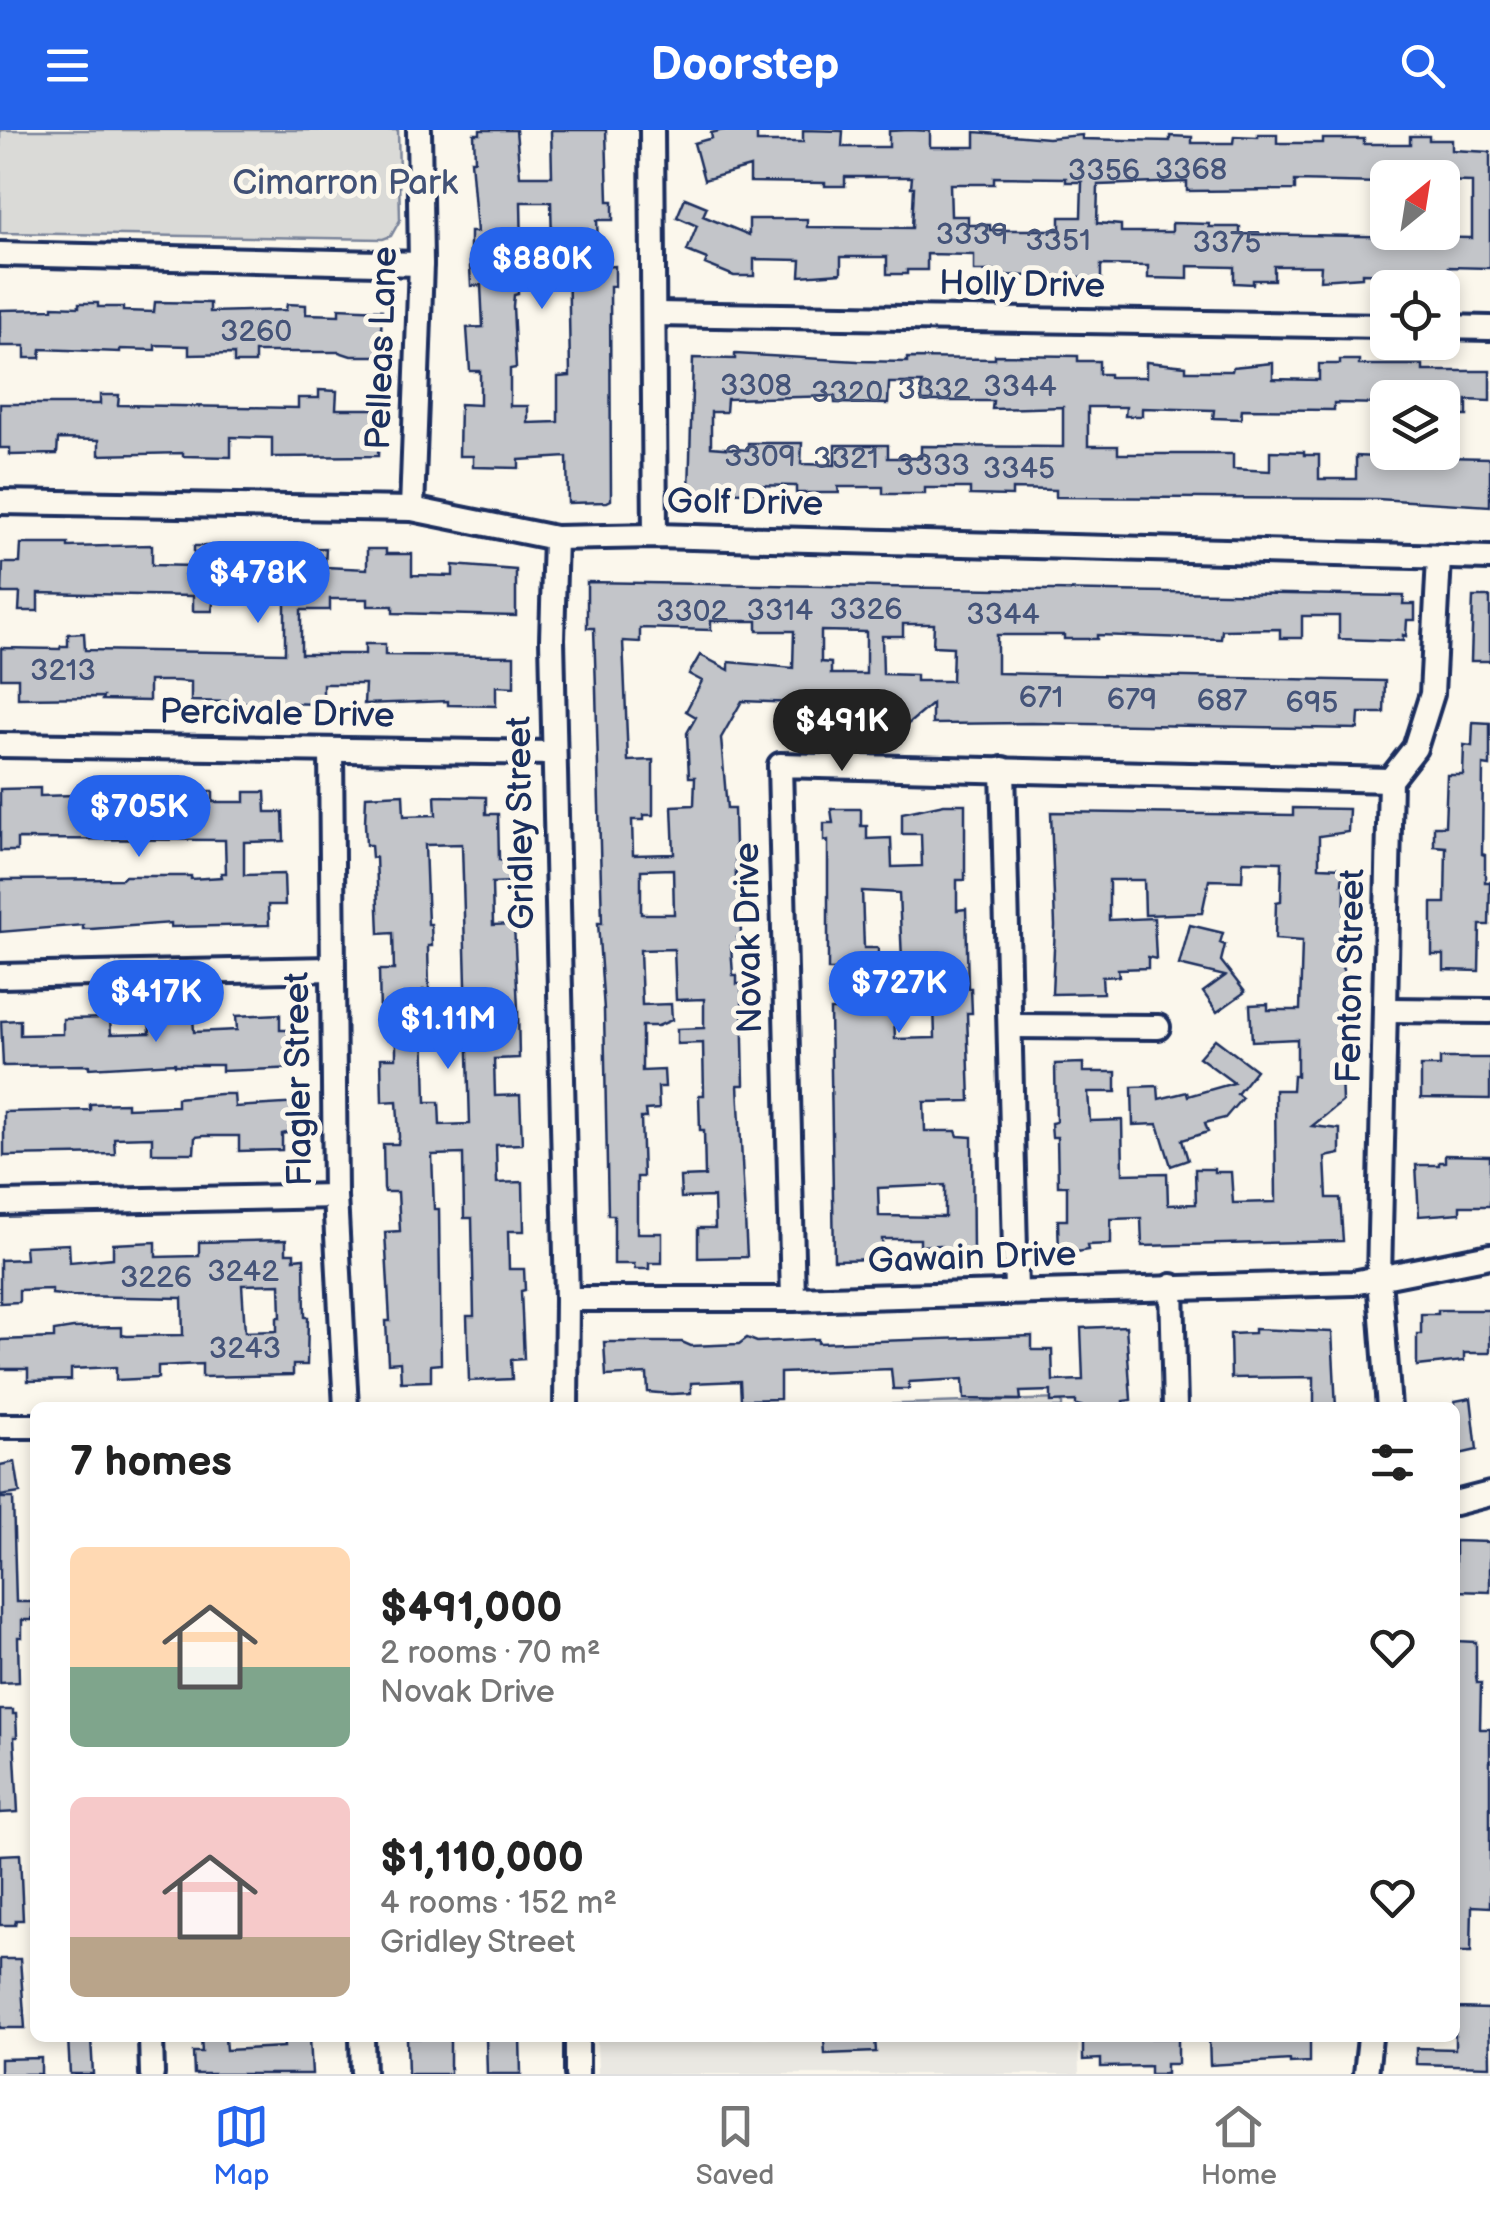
<!DOCTYPE html>
<meta charset="utf-8">
<style>
:root{--surface:#fff;--page:#f6f6f6;--text:#222;--muted:#767676;--line:#e0e0e0;--accent:#2563eb}
body{margin:0;font-family:"Balsamiq Sans",sans-serif;background:var(--page);color:var(--text);height:100vh;display:flex;flex-direction:column;font-size:38px;white-space:nowrap}
*{box-sizing:border-box;margin:0}
p{font-size:32px;color:var(--muted)}
.icon{flex:none;width:55px;height:55px;fill:none;stroke:currentColor;stroke-width:2;stroke-linecap:round;stroke-linejoin:round}
.map{position:relative;flex:1;overflow:hidden}
.panel{position:absolute;left:30px;top:1272px;width:1430px;height:640px;display:flex;flex-direction:column;background:var(--surface);border-radius:15px;box-shadow:0 5px 15px #0003}
.panel>*{flex:none}
.needle{width:65px;rotate:30deg}
.tools{position:absolute;left:1370px;top:30px;display:grid;gap:20px}
.tools a{display:grid;place-items:center;width:90px;height:90px;border-radius:15px;background:var(--surface);box-shadow:0 5px 15px #0003;font-size:50px}
.price{position:absolute;translate:-50% -85px;padding:0 22px;border-radius:35px;background:var(--accent);color:#fff;font-size:32px;line-height:65px;filter:drop-shadow(0 2px 5px #0008)}
.price::after{content:'';position:absolute;left:50%;top:60px;width:30px;height:22px;margin-left:-15px;background:inherit;clip-path:polygon(0 0,100% 0,50% 100%)}
.price.current{background:#222;color:#fff}
ul{padding:0;list-style:none}
li{display:flex;align-items:center;gap:30px;height:250px;padding:0 40px}
li span{display:grid;place-items:center;flex:none;width:280px;height:200px;border-radius:15px;color:#555}
li>.icon{margin-inline-start:auto}
span .icon{width:120px;height:120px;fill:#fffc;stroke-width:1}
li b{font-size:42px}
h2{display:flex;justify-content:space-between;align-items:center;height:120px;padding:0 40px;font-size:42px}
header{display:flex;justify-content:space-between;align-items:center;height:130px;padding:0 40px;background:var(--accent);color:#fff;font-size:45px;font-weight:700}
.dock{display:flex;justify-content:space-around;align-items:center;height:140px;border-top:2px solid var(--line);background:var(--surface);font-size:28px;color:var(--muted)}
.dock a{display:grid;justify-items:center;gap:5px}
.dock .current{color:var(--accent)}
.map>svg:first-child{display:block}
</style>
<header><svg class="icon" aria-label="menu" viewBox="0 0 24 24"><path d="M4 6h16M4 12h16M4 18h16"/></svg>Doorstep<svg class="icon" aria-label="search" viewBox="0 0 24 24"><circle cx="10" cy="10" r="6"/><path d="M15 15l6 6"/></svg></header>
<div class="map">
<svg width="1490" height="1944" viewBox="0 0 1490 1944">
<rect width="100%" height="100%" fill="#fbf7ec"/>
<filter id="ink" filterUnits="userSpaceOnUse"><feTurbulence type="fractalNoise" baseFrequency=".01" numOctaves="2"/><feDisplacementMap in="SourceGraphic" scale="20" xChannelSelector="R" yChannelSelector="G"/><feConvolveMatrix kernelMatrix="1 2 1 2 8 2 1 2 1" color-interpolation-filters="sRGB"/></filter>
<g filter="url(#ink)">
<path fill="#eae8e2" d="M597,1908H1078L1079,1944H598Z"/>
<g fill="#dadad7" stroke="#7a849a" stroke-width="2.5">
<path d="M0,0H398L400,90L391,106L383,109L0,103Z"/>
<path d="M1062,1269V1278H777Z"/>
</g>
<g fill="#c3c5c9" stroke="#1b2f5e" stroke-width="2.5" fill-rule="evenodd">
<path d="M480,0H516L520,46H552L551,0H606L608,71H613V90H597L599,137L615,136V156H610L611,370L607,372L568,373L567,327L519,330V338L473,337V326H459L460,274L480,275V241H470L467,198L483,197L481,155L471,156L470,137V102H477L471,30H475L474,4H480ZM521,72H551L552,112H568L570,246L558,247V292L528,293V276H510V239L516,238L513,176L514,165L518,164L517,121H522Z"/>
<path d="M723,0H757V12H803V0L843,1L842,17H889V1L910,0L930,1V17H975V2L1048,8L1082,5V9L1124,10L1170,11V6L1192,7V13H1233L1234,6L1258,7V4H1277V13H1323V9H1364V14H1410V6H1429V10H1452V20L1490,22V138L1448,137V153L1405,148V144L1362,143V147L1320,150L1321,136H1274V150H1253V154L1234,153V137L1188,136V149L1148,148V136L1101,135V151H1081V147L994,145V141H974V125L927,124V140H907V144H887V127H841V143L800,146L801,130L754,129V146H734L705,134L707,129L687,121L697,96L677,87L685,68L707,77L703,86L749,105V89H807V97L912,98L914,57H911L912,47H845V56H825V53L750,52V37L704,50L694,13L712,8L711,3ZM994,47L1066,48V52H1082L1081,87H1060V100H990V95H968V86H951L950,54H994ZM1382,48H1442V51L1472,52V108L1240,104V97H1209V94L1172,93V102H1121V95L1097,93L1098,55L1187,52V61L1295,60V51L1382,53Z"/>
<path d="M155,172L210,173V182L286,180L287,174L306,175V184L339,185V178L382,180L380,226H351L339,222H255V233H234V224L189,225V216L155,215V220L120,219V222L41,219L40,228H25V216H0V180L53,179V176L79,177V173H98V177H123V181L154,182Z"/>
<path d="M735,224L858,231L907,232V228L995,229V225L1078,226V231H1099V244H1109V247H1146V232L1186,236V241H1232L1233,237L1273,233V249L1319,250V234H1340V230H1359V235H1423V241H1490V271L1467,270V286H1442V268H1388V274L1334,273V280L1242,279L1241,289L1213,288L1214,280L1142,278V286H1125L1126,277H1088V316H1118V324H1233V339L1270,341V321L1304,322V325H1319V349H1356V326L1378,327V334L1413,335L1443,336V327L1490,328V376L1377,369L1056,367V360L1012,359V366L970,365V358H925V364H883V357H838L839,363H796V356L752,355V362L689,361L693,228L735,229ZM889,253H922V271H993L992,279L1063,277V317L921,316V328H888V315H835V335L801,334L802,313H748V320L711,317V282H726L727,269L835,266V273L888,274Z"/>
<path d="M319,260L337,261L336,279H380L378,326L272,327V308L231,307V327L183,326V323L99,325V310L58,309L57,324L10,325V318H0V274H100V265H119L118,275L298,278V268H319Z"/>
<path d="M21,414H68V417L152,415V435L194,436V416H241V420L326,418L325,437L367,439V419H386V424H412V445L453,446V435L516,440V486L393,483V476H368V469H330V480H301V524H365V514H385V525L514,526V557L496,556V576L448,575V571L364,574L365,554H323V574L191,571V552L177,551H149V571L102,570L103,567L18,568V548H1V518L60,519L61,516H68V504L84,503L85,520L285,523V467L214,466L212,481H193V466L38,463V481H19L20,463H2L3,433H20Z"/>
<path d="M587,452L1404,466L1403,474H1415V490H1407L1406,506L1403,505V511L1339,509V486H1302V508H1280V499L1222,500L1221,509L1097,505V509H1064V505H997V543L1385,551L1384,583H1359L1358,599L1031,593L932,594V574L907,595L892,593V587L860,586V590L795,585V573L742,571L721,608L727,679H734L736,750L740,765L741,808H737L738,816H731L733,845H737V854H741L742,867L744,955H738L747,1127L698,1128V1098H715L714,1067L681,1068L680,1047L705,1046L704,1000H700L699,965H704L703,913L677,914V899L704,898V869L676,870L674,819L640,820L642,875L671,874L672,890L658,896H642V941L664,940L665,957H658L659,979L645,980L646,988H641L643,1047H637V1103H662V1133H649V1139H635L634,1134H614V1085H608L604,880L598,793H602L596,559L594,498H587ZM711,491H757V501H794L793,538L729,532V540L700,525L689,544L702,551L686,581L696,587L687,603L689,647H695L694,675L672,676L674,724L633,725L632,690H644V685H653V630L628,631L623,511L640,512V498L711,500ZM903,494H934L933,516L953,517L952,551H916V545L883,544L882,506H903ZM821,501L866,502V544H831V533L821,532ZM673,739L674,784H641V740Z"/>
<path d="M1473,467H1490V531H1471Z"/>
<path d="M1473,592L1490,593V636L1483,635L1482,724L1485,725V752H1490L1489,795H1480L1479,841L1444,840V825H1432V773H1445L1446,717L1434,716V696H1445L1447,645H1463L1464,615L1472,616Z"/>
<path d="M40,658V666L76,665L79,658L129,659V662L213,661V672H245V662H265L266,682H283L284,711L244,712V745L284,744L285,775H268L269,795L171,797V793L91,799H83V795L0,802V750L122,749L125,746H191V749L222,747L221,743H226L225,710L17,709V721H0V659Z"/>
<path d="M403,664L404,686L436,685L435,666L486,667V684H498L499,730L512,733V752L492,753L493,795L514,794L518,879L519,928L494,929L495,966L520,965L522,1014L496,1015L497,1053L523,1052L524,1101H508L509,1139H524L525,1160L521,1161L524,1229L511,1230L512,1249L469,1251L467,1186H474L472,1088H464L463,1024L432,1025L434,1079H439L441,1234L431,1235V1251L401,1252L400,1232L388,1233L386,1191H390L385,1102L400,1101L398,1062H385L384,1058L383,1014H398L399,1007L397,971L382,972L381,928H396V919L395,884L380,885L379,840H394L393,803L379,804L376,727L372,728L371,715H366L365,693L366,666ZM462,714L470,994L440,995L439,972H426L423,860H429L428,816H432L431,794H428L425,715Z"/>
<path d="M944,674H965V750H957V780L966,779L968,858H971L972,883H967L970,971L924,972L925,1001H956L958,1006L972,1007L973,1124L941,1125L940,1115L920,1116V1109H882L883,1129L834,1130L830,880H838L837,840H828V710L824,711V693H833L831,679H861V696H867V709L891,708L892,737L922,736L921,704H902V683ZM862,761L899,763L902,830H910L911,874H934L935,908L895,909L894,885L878,886V818H864ZM945,1055V1087L879,1086L878,1058Z"/>
<path d="M1293,678L1349,679L1348,702L1319,706V737L1343,738L1342,754H1345L1344,803L1338,802L1337,835H1341L1344,842L1343,885H1339L1342,972L1312,996L1340,999V1024L1325,1027L1327,1068H1340L1343,1111L1142,1116L1141,1088L1111,1089V1114L1087,1115L1088,1120L1059,1125L1058,1090H1067V1056H1058L1057,1007H1052L1051,993L1056,992L1055,934L1083,933V942H1116V962H1088L1090,991L1122,990L1123,1044L1167,1043L1168,1075L1196,1074L1195,1039H1214V1042H1231L1233,1073L1276,1072L1275,960H1292L1293,946H1297V909L1252,911L1250,875L1268,874V880H1300L1302,811L1275,809L1276,772L1281,771L1282,732L1243,731L1242,751L1209,750L1202,783L1145,785L1144,750H1109V790L1154,788L1156,829L1148,827V838L1118,839L1119,846L1102,847L1103,863L1052,864L1055,796L1051,682L1293,685Z"/>
<path d="M1190,795L1223,803L1220,813L1225,815L1221,831L1245,862L1217,882L1203,862L1225,846L1179,835Z"/>
<path d="M280,884V900H298V938L222,941V935H175V933L89,938V935L3,936L1,891L20,890V905L63,904V889L110,888L111,904L150,903L149,887L193,886L194,902L237,900L236,886Z"/>
<path d="M1215,909L1256,940L1237,964L1242,968L1225,988L1205,993L1208,1002L1182,1010L1188,1030L1171,1036L1158,994L1133,995L1132,957L1158,956L1159,969L1187,962L1188,966L1234,953L1199,927Z"/>
<path d="M1440,928H1490V969L1421,968V936H1440Z"/>
<path d="M220,964H234L235,977L300,973V1000L282,1004V1020L239,1021V1006H204L195,1007L194,1023H152V1007L114,1008L115,1024L4,1026V982L90,980V974L127,973V978L177,976V968Z"/>
<path d="M1445,1025L1490,1026V1076H1460V1083L1419,1086L1416,1035H1439V1032H1445Z"/>
<path d="M286,1110V1123H294V1129L304,1128L305,1187H308L307,1235H293V1245L202,1247V1234L158,1236V1248L116,1250V1237L71,1239V1250L28,1251V1239H0V1210L54,1208V1201L73,1198L122,1197V1205L127,1206L183,1205L182,1168L72,1166L52,1164V1159L19,1160V1172L0,1173V1130L26,1129L25,1116L69,1114L70,1132L113,1128V1114L156,1112V1127L199,1126V1112ZM280,1154L281,1187H277V1201L245,1202L242,1155Z"/>
<path d="M1438,1180H1490V1223H1464V1231L1417,1236V1204H1421V1184H1438Z"/>
<path d="M1126,1196L1131,1270L1123,1271V1278H1090L1076,1275V1271L1051,1272V1261L1020,1262L1021,1270L964,1269L963,1249L909,1252V1259H893L891,1239L780,1243V1269L741,1270L740,1251L691,1253V1263L671,1264L648,1262L647,1244L606,1246L604,1212H682L691,1216L739,1214L747,1208L757,1212L818,1209V1213L1032,1206V1220H1052L1053,1251L1083,1250L1081,1198Z"/>
<path d="M1254,1199L1332,1202L1336,1278H1314V1247L1231,1248L1230,1204L1254,1203Z"/>
<path d="M1471,1268L1477,1320L1455,1325V1271Z"/>
<path d="M15,1332L20,1363L0,1366V1335Z"/>
<path d="M0,1368H13L16,1472H32V1490H22V1507H18L19,1552L0,1553Z"/>
<path d="M1455,1411L1490,1412V1462L1455,1461Z"/>
<path d="M1455,1511L1476,1512V1546L1477,1553H1481L1480,1599H1490V1777L1472,1776L1471,1822H1455Z"/>
<path d="M0,1580H13V1584H16L17,1607H14L18,1682L0,1683Z"/>
<path d="M20,1724L23,1790H16L15,1795H0V1725Z"/>
<path d="M0,1829H20L25,1898H0Z"/>
<path d="M1455,1878L1489,1879L1490,1936L1416,1934V1918L1455,1919Z"/>
<path d="M68,1908H91L93,1944H70Z"/>
<path d="M201,1908H225L226,1920L284,1917L283,1908H310L312,1944H194L193,1922H202Z"/>
<path d="M407,1908H450V1944H408Z"/>
<path d="M486,1908H520L521,1944H487Z"/>
<path d="M824,1908H875L876,1922L825,1924Z"/>
<path d="M1083,1908H1178V1934H1166V1944H1150V1936L1101,1937V1929L1083,1930Z"/>
<path d="M1209,1908H1310V1932L1290,1933V1930L1210,1935Z"/>
<path d="M41,1928V1944H0V1929Z"/>
</g>
<g fill="none" stroke-linecap="round" stroke-linejoin="round">
<defs>
<g id="minor">
<path d="M652,0L655,406"/>
<path d="M0,124L421,134"/>
<path d="M655,184L1388,196"/>
<path d="M1442,197L1490,198"/>
<path d="M0,372L412,379L555,408L655,406L1490,428"/>
<path d="M412,379L421,134L419,0"/>
<path d="M555,408L552,509L567,1169L566,1278"/>
<path d="M0,615L554,623"/>
<path d="M331,620L335,1066L346,1278"/>
<path d="M1003,639L1016,1161"/>
<path d="M0,846L332,839"/>
<path d="M1386,880L1490,881"/>
<path d="M1012,896L1158,897"/>
<path d="M0,1073L335,1066"/>
<path d="M1172,1156L1175,1278"/>
<path d="M567,1169H793L1353,1153L1490,1126"/>
<path d="M793,1169L780,635L1390,650"/>
<path d="M1389,1278L1379,1148L1390,650L1415,618L1432,564L1439,428"/>
<path d="M0,1296H35"/>
<path d="M1455,1373L1490,1364"/>
<path d="M151,1908L152,1944"/>
<path d="M362,1908L363,1944"/>
<path d="M577,1908V1944"/>
<path d="M1366,1944L1370,1908"/>
</g>
</defs>
<use href="#minor" stroke="#1b2f5e" stroke-width="30"/>
<use href="#minor" stroke="#fbf7ec" stroke-width="22"/>
</g>
</g>
<g text-anchor="middle" dominant-baseline="central" stroke-width="10" stroke-linejoin="round" paint-order="stroke">
<g font-size="30" fill="#455479">
<text x="1191" y="40">3368</text>
<text x="1104" y="41">3356</text>
<text x="972" y="105">3339</text>
<text x="1058" y="111">3351</text>
<text x="1227" y="113">3375</text>
<text x="256" y="202">3260</text>
<text x="756" y="256">3308</text>
<text x="1020" y="257">3344</text>
<text x="934" y="260">3332</text>
<text x="847" y="263">3320</text>
<text x="760" y="327">3309</text>
<text x="846" y="329">3321</text>
<text x="933" y="336">3333</text>
<text x="1019" y="339">3345</text>
<text x="866" y="480">3326</text>
<text x="780" y="481">3314</text>
<text x="692" y="482">3302</text>
<text x="1003" y="485">3344</text>
<text x="63" y="541">3213</text>
<text x="1041" y="568">671</text>
<text x="1132" y="570">679</text>
<text x="1222" y="571">687</text>
<text x="1312" y="573">695</text>
<text x="243" y="1142">3242</text>
<text x="156" y="1148">3226</text>
<text x="245" y="1219">3243</text>
</g>
<g font-size="35" fill="#415176" stroke="#fbf7ec">
<text x="345" y="53">Cimarron Park</text>
</g>
<g font-size="35" fill="#1b2f5e" stroke="#fbf7ec">
<text transform="translate(1022 155) rotate(1)">Holly Drive</text>
<text transform="translate(382 218) rotate(-88)">Pelleas Lane</text>
<text transform="translate(745 373) rotate(1)">Golf Drive</text>
<text transform="translate(277 584) rotate(1)">Percivale Drive</text>
<text transform="translate(521 693) rotate(-91)">Gridley Street</text>
<text transform="translate(749 808) rotate(-91)">Novak Drive</text>
<text transform="translate(1351 846) rotate(-89)">Fenton Street</text>
<text transform="translate(299 949) rotate(-91)">Flagler Street</text>
<text transform="translate(972 1128) rotate(-2)">Gawain Drive</text>
</g>
</g>
</svg>
<div class="tools">
<a><svg class="needle" viewBox="-14 -14 28 28"><path d="M0-13l5 13h-10z" fill="#e53935"/><path d="M0 13l5-13h-10z" fill="#767676"/></svg></a>
<a><svg class="icon" aria-label="locate" viewBox="0 0 24 24"><circle cx="12" cy="12" r="6"/><path d="M12 2v4M12 18v4M2 12h4M18 12h4"/></svg></a>
<a><svg class="icon" aria-label="layers" viewBox="0 0 24 24"><path d="M12 4l9 5-9 5-9-5zM3 14l9 5 9-5"/></svg></a>
</div>
<b class="price" style="left:542px;top:182px">$880K</b>
<b class="price" style="left:258px;top:496px">$478K</b>
<b class="price current" style="left:842px;top:644px">$491K</b>
<b class="price" style="left:139px;top:730px">$705K</b>
<b class="price" style="left:899px;top:906px">$727K</b>
<b class="price" style="left:156px;top:915px">$417K</b>
<b class="price" style="left:448px;top:942px">$1.11M</b>
<section class="panel">
<h2>7 homes<svg class="icon" aria-label="filters" viewBox="0 0 24 24"><path d="M4 7h16M4 17h16"/><circle cx="9" cy="7" r="2"/><circle cx="15" cy="17" r="2"/></svg></h2>
<ul>
<li><span style="background:linear-gradient(#ffd9b3 60%,#7fa58c 0)"><svg class="icon" aria-label="home" viewBox="0 0 24 24"><path d="M3 11l9-7 9 7M6 9v11h12V9"/></svg></span><div><b>$491,000</b><p>2 rooms · 70 m²</p><p>Novak Drive</p></div><svg class="icon" aria-label="heart" viewBox="0 0 24 24"><path d="M12 20l-8-8c-3-5 5-10 8-4 3-6 11-1 8 4z"/></svg></li>
<li><span style="background:linear-gradient(#f6c9c9 70%,#b9a48a 0)"><svg class="icon" aria-label="home" viewBox="0 0 24 24"><path d="M3 11l9-7 9 7M6 9v11h12V9"/></svg></span><div><b>$1,110,000</b><p>4 rooms · 152 m²</p><p>Gridley Street</p></div><svg class="icon" aria-label="heart" viewBox="0 0 24 24"><path d="M12 20l-8-8c-3-5 5-10 8-4 3-6 11-1 8 4z"/></svg></li>
</ul>
</section>
</div>
<nav class="dock">
<a class="current"><svg class="icon" aria-label="map" viewBox="0 0 24 24"><path d="M3 6l6-2 6 2 6-2v14l-6 2-6-2-6 2zM9 4v14M15 6v14"/></svg>Map</a>
<a><svg class="icon" aria-label="saved" viewBox="0 0 24 24"><path d="M7 4h10v16l-5-4-5 4z"/></svg>Saved</a>
<a><svg class="icon" aria-label="home" viewBox="0 0 24 24"><path d="M3 11l9-7 9 7M6 9v11h12V9"/></svg>Home</a>
</nav>
